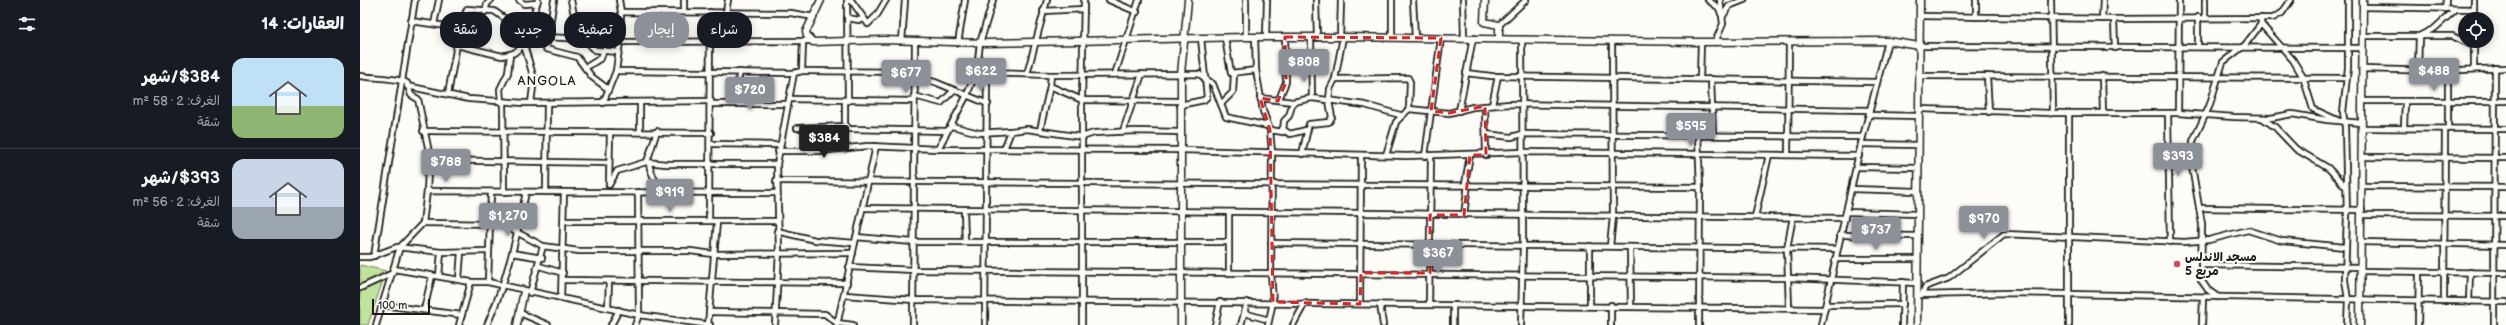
<!DOCTYPE html>
<html lang="ar">
<meta charset="utf-8">
<style>
:root{--surface:#171b24;--page:#20242c;--text:#f1f3f6;--muted:#9ea1a6;--line:#363941;--accent:#8c9099}
body{margin:0;font-family:"Balsamiq Sans","Playpen Sans Arabic",sans-serif;background:var(--page);color:var(--text);direction:rtl;height:100vh;display:flex;flex-direction:column;font-size:15px;white-space:nowrap}
*{box-sizing:border-box;margin:0}
p{font-size:13px;color:var(--muted)}
.icon{flex:none;width:22px;height:22px;fill:none;stroke:currentColor;stroke-width:2;stroke-linecap:round;stroke-linejoin:round}
.map{position:relative;flex:1;overflow:hidden;direction:ltr}
.panel{display:flex;flex-direction:column;background:var(--surface);width:360px}
.panel>*{flex:none}
.top-card{position:absolute;left:12px;top:12px;width:380px;height:36px;direction:rtl;display:flex;gap:8px}
.controls{position:absolute;left:2098px;top:12px;display:grid;gap:8px}
.controls a{display:grid;place-items:center;width:36px;height:36px;border-radius:50%;background:var(--surface);box-shadow:0 2px 10px #0003;font-size:20px}
.scale{position:absolute;left:12px;bottom:10px;width:58px;box-sizing:border-box;padding-left:4px;border:2px solid #1c1c1c;border-top:0;font-size:11px;line-height:14px;white-space:nowrap;color:#1c1c1c;-webkit-text-stroke:3px #fdfcf7;paint-order:stroke}
.price{position:absolute;translate:-50% -34px;padding:0 9px;border-radius:4px;background:var(--accent);color:#fff;font-size:13px;line-height:26px;filter:drop-shadow(0 1px 2px #0008)}
.price::after{content:'';position:absolute;left:50%;top:24px;width:12px;height:9px;margin-left:-6px;background:inherit;clip-path:polygon(0 0,100% 0,50% 100%)}
.price.on{background:#222;color:#fff}
ul{padding:0;list-style:none}
li{display:flex;align-items:center;gap:12px;height:100px;padding:0 16px}
li+li{border-top:1px solid var(--line)}
li span{display:grid;place-items:center;flex:none;width:112px;height:80px;border-radius:12px;color:#555}
li>.icon{margin-inline-start:auto}
span .icon{width:48px;height:48px;fill:#fffc;stroke-width:1}
li b{font-size:17px}
h2{display:flex;justify-content:space-between;align-items:center;height:48px;padding:0 16px;font-size:17px}
.chip{padding:0 14px;border-radius:16px;background:var(--surface);box-shadow:0 2px 10px #0003;font-size:14px;line-height:36px}
.chip.on{background:var(--accent);color:#fff}
main{display:flex;flex:1;min-height:0}
.map>svg:first-child{display:block}
</style>
<main>
<div class="map">
<svg width="2146" height="325" viewBox="0 0 2146 325">
<rect width="100%" height="100%" fill="#fdfcf7"/>
<filter id="ink" filterUnits="userSpaceOnUse"><feTurbulence type="fractalNoise" baseFrequency=".025" numOctaves="2"/><feDisplacementMap in="SourceGraphic" scale="8" xChannelSelector="R" yChannelSelector="G"/><feConvolveMatrix kernelMatrix="1 2 1 2 8 2 1 2 1" color-interpolation-filters="sRGB"/></filter>
<g filter="url(#ink)">
<path fill="#c0e29c" stroke="#6e7f5c" d="M0,265L26,271L8,325H0Z"/>
<g fill="none" stroke-linecap="round" stroke-linejoin="round">
<defs>
<g id="street">
<path d="M159,0L164,4L177,3"/>
<path d="M194,0L186,49L217,57L232,77L248,89"/>
<path d="M259,0L261,12"/>
<path d="M487,0L488,101"/>
<path d="M491,0L508,24L517,15L526,0"/>
<path d="M749,0L777,12"/>
<path d="M886,0V37"/>
<path d="M956,0L957,38"/>
<path d="M1032,0V38"/>
<path d="M1053,0L1055,38"/>
<path d="M1103,0L1104,38"/>
<path d="M1348,0L1359,8L1361,14"/>
<path d="M1616,0V17"/>
<path d="M1691,0L1693,113"/>
<path d="M2003,7L2114,9"/>
<path d="M2085,9L2086,0"/>
<path d="M683,11L724,9"/>
<path d="M125,12L127,4L131,0"/>
<path d="M324,12V0"/>
<path d="M366,12L368,0"/>
<path d="M1363,16L1369,6L1384,0"/>
<path d="M1560,16L1754,19L1913,18L1922,13L1931,0"/>
<path d="M487,18L499,20L504,19"/>
<path d="M1845,18V0"/>
<path d="M1742,19L1743,0"/>
<path d="M1754,19L1755,48"/>
<path d="M2114,19V0"/>
<path d="M51,21L100,28L88,94"/>
<path d="M74,24L79,0"/>
<path d="M1901,24L1933,60L1943,77L1953,109L1977,120"/>
<path d="M1139,25L1166,0"/>
<path d="M100,28L107,9L134,11L154,25"/>
<path d="M2061,35L2075,28L2096,9"/>
<path d="M167,36L224,39L235,50L258,52"/>
<path d="M2003,36H2092L2114,46"/>
<path d="M210,37L214,15L211,0"/>
<path d="M895,37L896,70L903,111L910,130L912,153L911,273L913,302L908,325"/>
<path d="M906,37L907,0"/>
<path d="M865,38L871,73L896,70"/>
<path d="M951,38L952,98L1005,105L1040,115"/>
<path d="M980,38L981,0"/>
<path d="M443,41L260,42L261,12L431,13L454,17"/>
<path d="M542,41L545,0"/>
<path d="M1355,42L1363,24L1360,0"/>
<path d="M598,43L605,0"/>
<path d="M97,45L142,56L154,53L164,45L178,0"/>
<path d="M164,45L174,79L171,103"/>
<path d="M1560,46L2003,48"/>
<path d="M1838,47V17"/>
<path d="M225,68L241,58L244,50"/>
<path d="M2114,68V41"/>
<path d="M617,69L627,73L625,325"/>
<path d="M2003,69L2078,71L2146,68"/>
<path d="M2058,70L2059,36"/>
<path d="M256,71L434,73"/>
<path d="M442,71L555,72"/>
<path d="M627,73L691,75L690,86L722,100L820,101"/>
<path d="M1106,73L1131,76L1517,82"/>
<path d="M667,74L687,0"/>
<path d="M755,74L779,0"/>
<path d="M691,75L839,74L853,84L866,117L908,126"/>
<path d="M0,76C11,78 40,78 47,83L51,95L58,99L69,152L67,191"/>
<path d="M1560,76L1986,78"/>
<path d="M1627,76L1629,112"/>
<path d="M1742,76L1743,113"/>
<path d="M555,78L575,82L628,104"/>
<path d="M975,79L1048,78L1050,82L1049,109"/>
<path d="M1340,79L1341,42"/>
<path d="M1351,79L1353,135"/>
<path d="M47,86L109,99L164,103L351,101"/>
<path d="M554,96L581,103L593,91"/>
<path d="M900,98L933,102L952,98"/>
<path d="M429,99L554,101"/>
<path d="M919,99L926,82L925,37"/>
<path d="M485,101V124L489,129L587,131"/>
<path d="M2002,101H2146"/>
<path d="M141,102L140,89L148,73L150,55"/>
<path d="M143,102L144,192"/>
<path d="M373,102L380,72"/>
<path d="M243,103L256,71L260,42"/>
<path d="M351,104H428"/>
<path d="M861,104L873,92L874,74"/>
<path d="M820,105L844,100L847,97L841,38"/>
<path d="M1132,105L1138,76"/>
<path d="M1125,106L1126,155"/>
<path d="M1559,109L1693,113H1818L1874,117L1911,118L1932,114L1967,120L2002,123"/>
<path d="M1099,111L1113,38"/>
<path d="M1808,113L1810,242"/>
<path d="M1818,113L1819,0"/>
<path d="M1509,115L1559,116"/>
<path d="M1902,118L1915,127L1936,149L1968,168L1986,187"/>
<path d="M592,126L619,133L651,131"/>
<path d="M437,128L485,126"/>
<path d="M2002,128L2146,129"/>
<path d="M2044,128L2045,101"/>
<path d="M922,129L930,134L946,130"/>
<path d="M2088,129V70"/>
<path d="M680,130L690,86"/>
<path d="M910,130L923,132L924,121L929,116L933,102"/>
<path d="M63,131L351,133"/>
<path d="M280,131V102"/>
<path d="M763,131L782,74"/>
<path d="M1126,134L1151,137L1163,134L1503,137"/>
<path d="M1338,136L1340,187L1339,325"/>
<path d="M351,144L419,145"/>
<path d="M1501,144L1559,145"/>
<path d="M578,149L607,95L617,69L620,43L633,0"/>
<path d="M644,149L651,131L667,129L722,137L734,133L775,131L821,132"/>
<path d="M418,151H459L508,146L578,149L821,150L1047,156L1163,152L1499,156"/>
<path d="M942,154L949,124L969,122L972,117L969,101L970,89L975,79L983,37"/>
<path d="M1026,155L1036,122L1049,109L1089,113L1113,107L1150,104L1510,110"/>
<path d="M1428,155L1429,42"/>
<path d="M1065,156L1081,38"/>
<path d="M2002,157L2146,158"/>
<path d="M69,160L249,163"/>
<path d="M287,162L297,131"/>
<path d="M289,163C290,175 297,178 298,192"/>
<path d="M1496,167L1559,168"/>
<path d="M416,181L1340,187"/>
<path d="M249,184L250,132"/>
<path d="M1105,184L1110,155"/>
<path d="M249,185L257,171L286,162L306,164H417"/>
<path d="M2002,186L2146,187"/>
<path d="M1491,189L1558,191"/>
<path d="M186,192L187,104"/>
<path d="M503,208L1485,218"/>
<path d="M1839,208L2002,210"/>
<path d="M604,210L605,241"/>
<path d="M869,212V272"/>
<path d="M1486,212L1558,214"/>
<path d="M1104,215L1108,184"/>
<path d="M2002,215L2146,216"/>
<path d="M1395,217L1409,155"/>
<path d="M204,221H416"/>
<path d="M349,221L350,12"/>
<path d="M63,223L141,224L183,246"/>
<path d="M417,231L455,240L495,243"/>
<path d="M1480,235L1558,236"/>
<path d="M496,237L553,242H868"/>
<path d="M2001,242L2146,245"/>
<path d="M911,243L1477,249"/>
<path d="M1230,246V305"/>
<path d="M1250,246L1253,217L1252,41"/>
<path d="M1270,247L1271,306"/>
<path d="M152,253L182,258"/>
<path d="M14,256L55,0"/>
<path d="M0,257H10L37,247L81,252L129,251"/>
<path d="M1475,259H1558"/>
<path d="M1841,265L2001,267"/>
<path d="M179,266L203,273"/>
<path d="M489,267L554,270L1428,278L1558,283"/>
<path d="M34,269L111,282H128L279,315L350,325"/>
<path d="M2001,271L2146,273"/>
<path d="M79,276L81,252"/>
<path d="M99,279L101,252"/>
<path d="M203,280L487,283"/>
<path d="M128,282L131,192"/>
<path d="M0,288L33,273"/>
<path d="M170,293L183,246L219,251H330L353,254L493,253"/>
<path d="M485,295L554,300L1465,309"/>
<path d="M1558,295L1650,293L2146,302"/>
<path d="M1562,295L1565,287L1589,278L1644,234L1824,242L1849,240L1888,230L1922,241L1985,247"/>
<path d="M1858,297L1848,290L1841,280L1842,224L1832,167L1833,141L1849,107L1863,62L1885,45L1901,24V18"/>
<path d="M201,298L204,192L416,193"/>
<path d="M2084,301L2085,129"/>
<path d="M2109,302L2110,272"/>
<path d="M1000,304L1001,155"/>
<path d="M1020,304L1023,325"/>
<path d="M1069,304L1071,156"/>
<path d="M22,305L102,315"/>
<path d="M1466,305L1543,304"/>
<path d="M248,307L249,281"/>
<path d="M1429,308L1427,248L1433,217"/>
<path d="M64,310L72,276"/>
<path d="M349,312L465,314L477,323L493,325"/>
<path d="M160,313L188,325"/>
<path d="M884,313L909,320"/>
<path d="M16,325L40,247L63,223L67,191L204,192"/>
<path d="M99,325L111,282"/>
<path d="M127,325C147,280 156,240 166,192"/>
<path d="M251,325L259,310"/>
<path d="M275,325L279,315L278,192"/>
<path d="M348,325L357,222"/>
<path d="M415,325L419,252L417,164L434,73L442,71L443,41H450"/>
<path d="M477,325L516,146"/>
<path d="M553,325L555,41"/>
<path d="M722,325V100L724,0"/>
<path d="M855,325L860,302"/>
<path d="M881,325L887,302"/>
<path d="M933,325L945,303"/>
<path d="M1093,325V305"/>
<path d="M1161,325L1163,245L1162,39"/>
<path d="M1251,325V305"/>
<path d="M1461,325L1501,144L1528,41"/>
<path d="M1542,325L1543,282"/>
<path d="M1709,325V113"/>
<path d="M1842,325L1843,298"/>
<path d="M1987,325L1988,300L1985,280L1987,215L1985,127L1983,112L1988,68V0"/>
<path d="M2058,325L2059,272"/>
<path d="M2134,325L2135,68"/>
</g>
<g id="secondary">
<path d="M461,0L446,32L447,36L453,42L524,40L627,43L886,37H983L1341,42L1528,41L1560,46"/>
<path d="M1125,0L1124,22L1139,25V38"/>
<path d="M157,325L164,291"/>
<path d="M821,325V74L828,0"/>
<path d="M1557,325L1560,0"/>
<path d="M2000,325L2003,0"/>
</g>
</defs>
<use href="#street" stroke="#1c1c1c" stroke-width="8"/>
<use href="#secondary" stroke="#1c1c1c" stroke-width="9"/>
<use href="#street" stroke="#fdfcf7" stroke-width="4.5"/>
<use href="#secondary" stroke="#fdfcf7" stroke-width="6"/>
</g>
</g>
<path fill="none" stroke="#d62828" stroke-width="3" stroke-dasharray="8 5" stroke-linejoin="round" d="M925,37L1081,38L1071,111L1089,113L1125,106L1126,155H1110L1104,215H1070V273H1001L1000,304L913,302L910,130L900,98L918,101L926,82Z"/>
<circle fill="#d1495b" stroke="#fdfcf7" stroke-width="1.5" cx="1817" cy="264" r="4"/>
<g text-anchor="middle" dominant-baseline="central" stroke-width="4" stroke-linejoin="round" paint-order="stroke">
<g font-size="12" font-weight="bold" fill="#1c1c1c" stroke="#fdfcf7" text-anchor="start">
<text x="1825" y="257">مسجد الاندلس<tspan x="1825" dy="14">مربع 5</tspan></text>
</g>
<g font-size="13" letter-spacing="1" fill="#1c1c1c" stroke="#fdfcf7">
<text x="187" y="81">ANGOLA</text>
</g>
</g>
</svg>
<div class="controls">
<a><svg class="icon" aria-label="locate" viewBox="0 0 24 24"><circle cx="12" cy="12" r="6"/><path d="M12 2v4M12 18v4M2 12h4M18 12h4"/></svg></a>
</div>
<div class="scale">100 m</div>
<b class="price" style="left:944px;top:83px">$808</b>
<b class="price" style="left:621px;top:92px">$622</b>
<b class="price" style="left:2074px;top:92px">$488</b>
<b class="price" style="left:546px;top:94px">$677</b>
<b class="price" style="left:390px;top:111px">$720</b>
<b class="price" style="left:1331px;top:147px">$595</b>
<b class="price on" style="left:464px;top:159px">$384</b>
<b class="price" style="left:1818px;top:177px">$393</b>
<b class="price" style="left:86px;top:183px">$788</b>
<b class="price" style="left:310px;top:213px">$919</b>
<b class="price" style="left:148px;top:237px">$1,270</b>
<b class="price" style="left:1624px;top:240px">$970</b>
<b class="price" style="left:1516px;top:251px">$737</b>
<b class="price" style="left:1078px;top:274px">$367</b>
<div class="top-card">
<a class="chip">شراء</a>
<a class="chip on">إيجار</a>
<a class="chip">تصفية</a>
<a class="chip">جديد</a>
<a class="chip">شقة</a>
</div>
</div>
<section class="panel">
<h2>العقارات: 14<svg class="icon" aria-label="filters" viewBox="0 0 24 24"><path d="M4 7h16M4 17h16"/><circle cx="9" cy="7" r="2"/><circle cx="15" cy="17" r="2"/></svg></h2>
<ul>
<li><span style="background:linear-gradient(#bfe0f5 60%,#8fb573 0)"><svg class="icon" aria-label="home" viewBox="0 0 24 24"><path d="M3 11l9-7 9 7M6 9v11h12V9"/></svg></span><div><b>$384/شهر</b><p>الغرف: 2 · 58 m²</p><p>شقة</p></div></li>
<li><span style="background:linear-gradient(#c9d6e8 60%,#9aa5b1 0)"><svg class="icon" aria-label="home" viewBox="0 0 24 24"><path d="M3 11l9-7 9 7M6 9v11h12V9"/></svg></span><div><b>$393/شهر</b><p>الغرف: 2 · 56 m²</p><p>شقة</p></div></li>
</ul>
</section>
</main>
